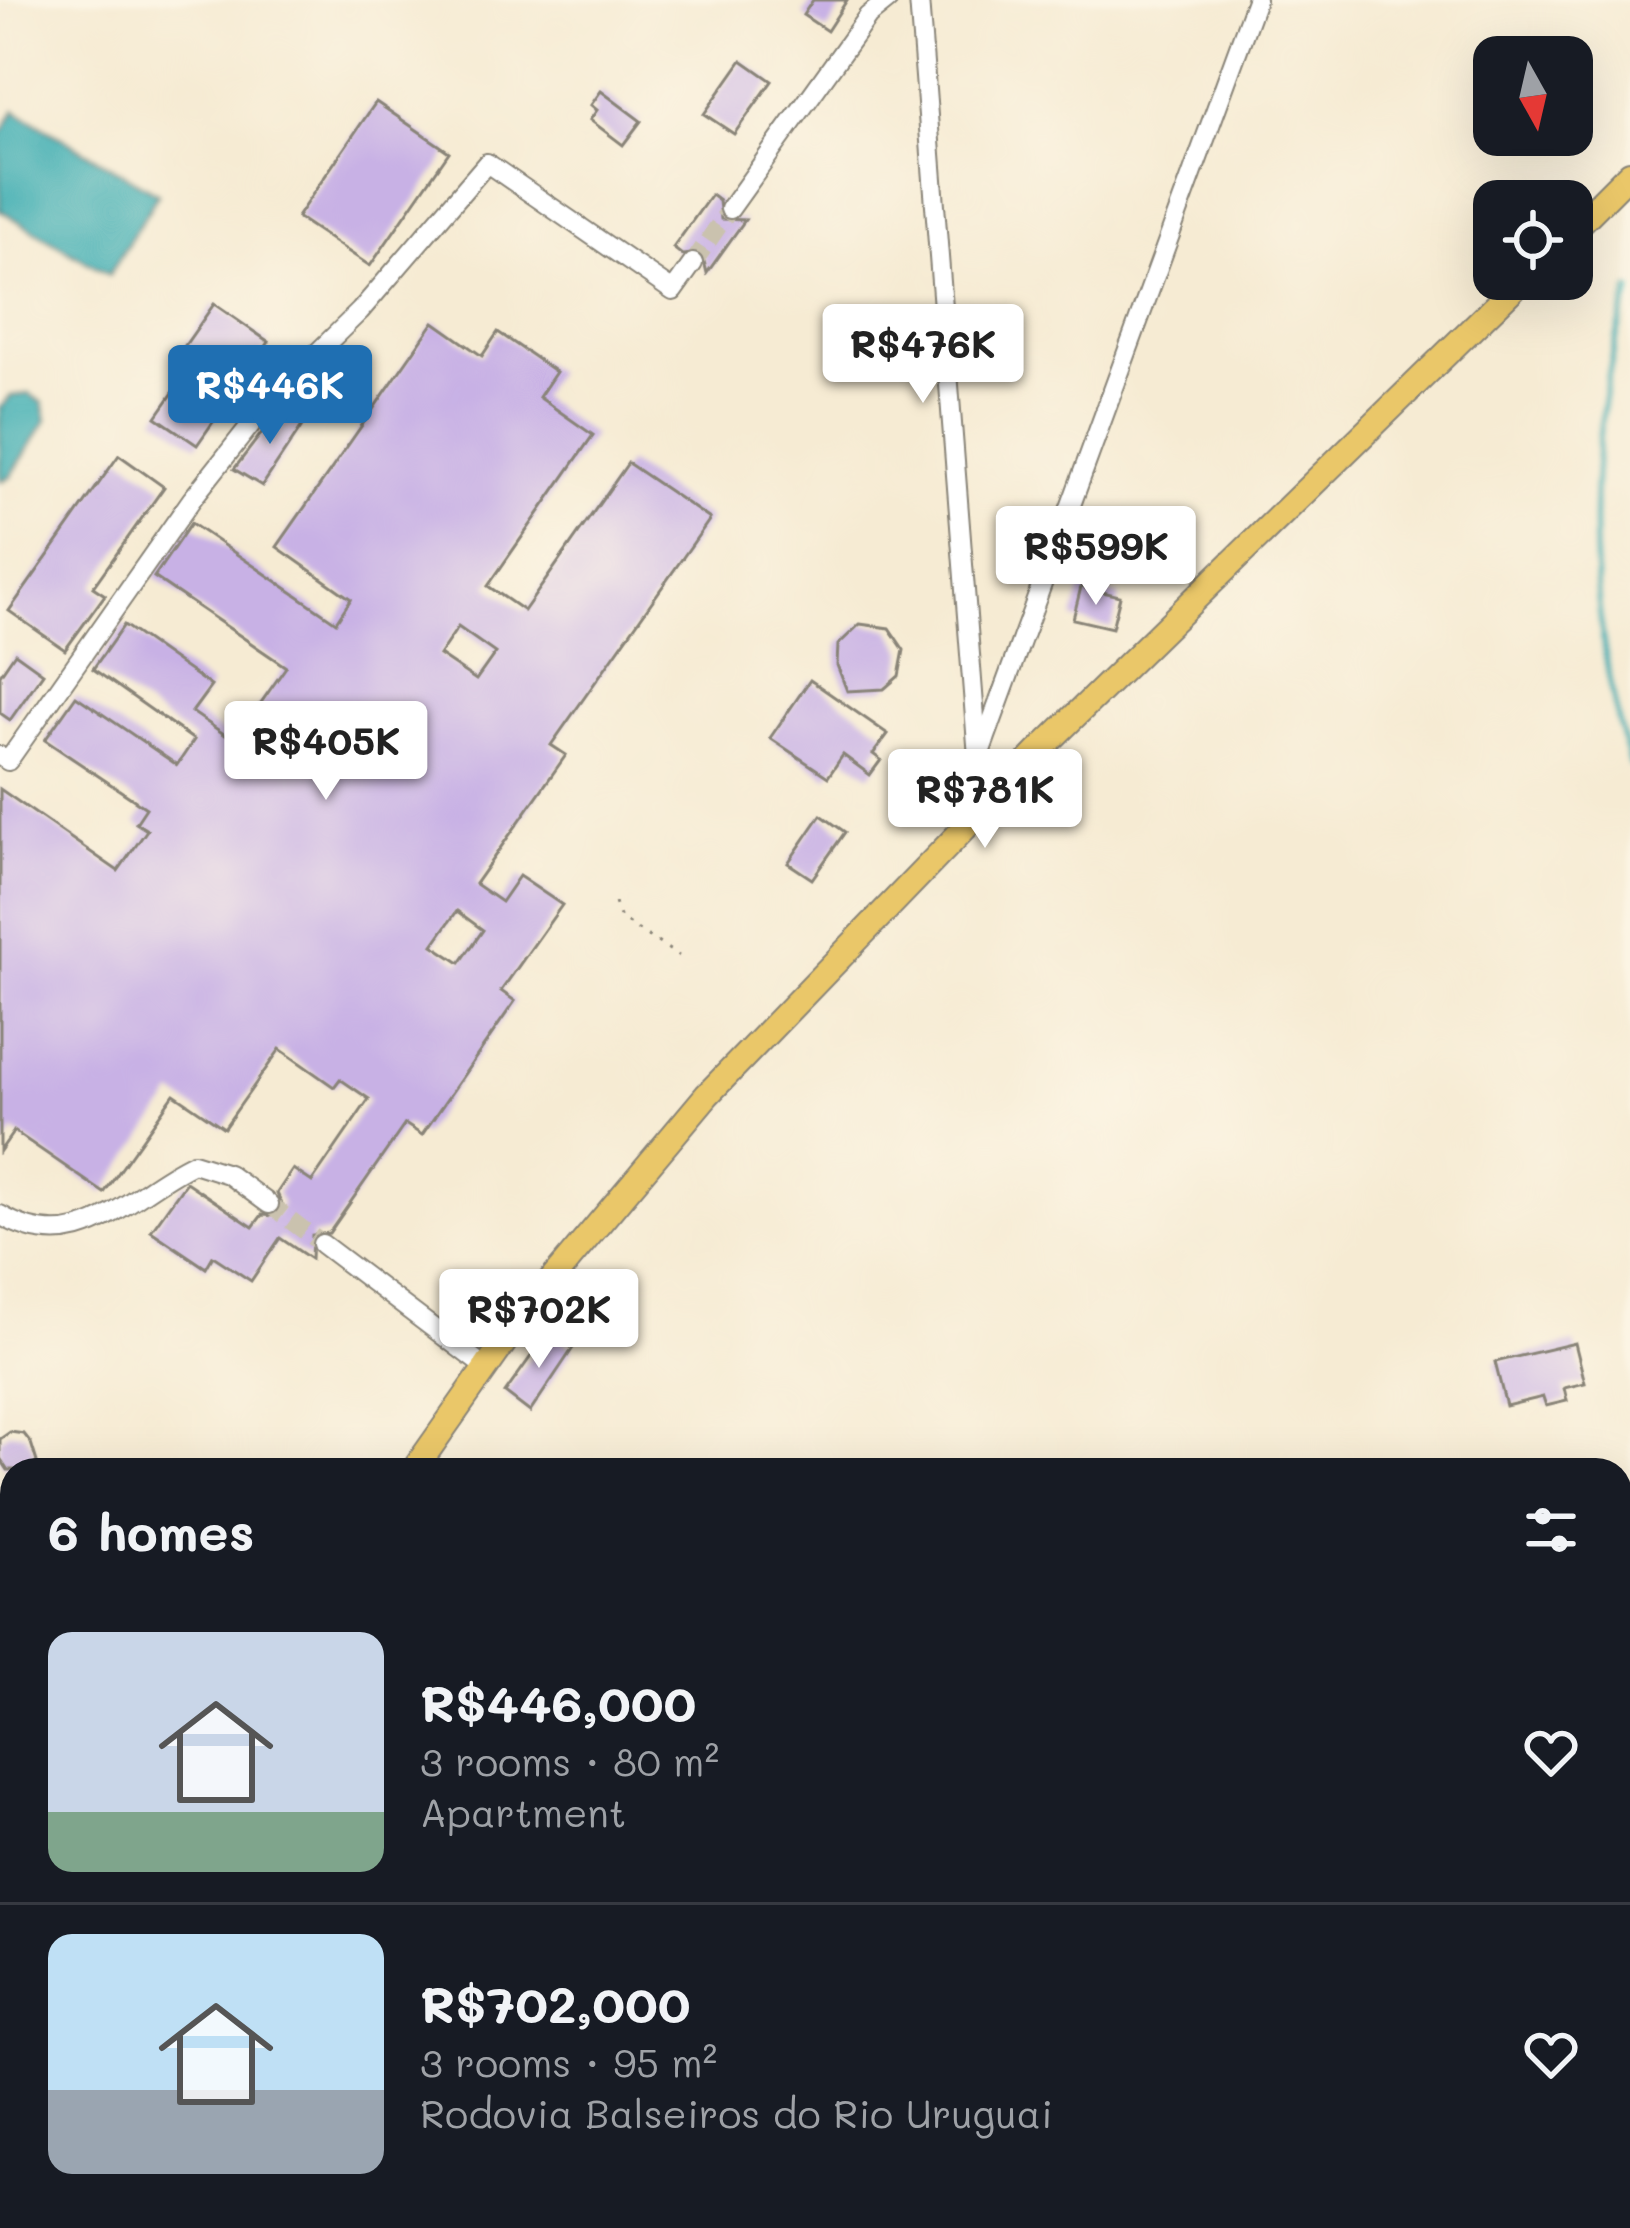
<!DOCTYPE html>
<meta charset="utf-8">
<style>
:root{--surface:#171b24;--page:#242831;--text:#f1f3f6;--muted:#9ea1a6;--line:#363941;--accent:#1f6fb2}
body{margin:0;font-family:Mali,sans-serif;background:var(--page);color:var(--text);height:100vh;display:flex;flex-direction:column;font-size:45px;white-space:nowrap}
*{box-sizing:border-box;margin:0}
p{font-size:39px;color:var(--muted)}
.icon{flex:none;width:66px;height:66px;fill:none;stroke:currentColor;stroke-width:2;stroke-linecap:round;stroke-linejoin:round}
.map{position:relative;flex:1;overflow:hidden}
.drawer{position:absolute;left:0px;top:1458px;width:1632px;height:771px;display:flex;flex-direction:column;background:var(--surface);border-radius:36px 36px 0 0;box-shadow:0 12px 48px #0002}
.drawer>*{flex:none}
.needle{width:78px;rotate:172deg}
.fabs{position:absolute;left:1473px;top:36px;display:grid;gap:24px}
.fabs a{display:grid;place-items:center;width:120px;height:120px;border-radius:24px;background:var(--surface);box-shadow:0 12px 48px #0002;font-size:60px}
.price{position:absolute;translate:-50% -102px;padding:0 27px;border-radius:12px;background:#fff;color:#222;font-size:39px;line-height:78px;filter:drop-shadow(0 3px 6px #0008)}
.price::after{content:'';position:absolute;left:50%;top:72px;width:36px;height:27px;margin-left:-18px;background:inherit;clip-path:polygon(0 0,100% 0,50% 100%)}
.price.current{background:var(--accent);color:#fff}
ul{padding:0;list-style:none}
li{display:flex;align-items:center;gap:36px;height:300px;padding:0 48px}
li+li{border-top:3px solid var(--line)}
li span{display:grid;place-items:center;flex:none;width:336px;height:240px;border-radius:24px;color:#555}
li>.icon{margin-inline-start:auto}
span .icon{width:144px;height:144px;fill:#fffc;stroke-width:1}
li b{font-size:51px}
h2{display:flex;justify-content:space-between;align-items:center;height:144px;padding:0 48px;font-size:51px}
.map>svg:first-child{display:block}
</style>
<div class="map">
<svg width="1630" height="2228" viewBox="0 0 1630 2228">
<rect width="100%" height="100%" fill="#fcf5e5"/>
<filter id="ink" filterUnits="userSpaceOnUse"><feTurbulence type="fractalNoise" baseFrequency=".00833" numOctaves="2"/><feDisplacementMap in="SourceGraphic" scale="24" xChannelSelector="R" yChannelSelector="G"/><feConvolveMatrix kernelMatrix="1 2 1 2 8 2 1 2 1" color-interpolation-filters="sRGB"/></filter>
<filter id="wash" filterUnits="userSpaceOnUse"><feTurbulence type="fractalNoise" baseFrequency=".004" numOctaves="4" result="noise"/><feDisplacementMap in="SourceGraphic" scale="48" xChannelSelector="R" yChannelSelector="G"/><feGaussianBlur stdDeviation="2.7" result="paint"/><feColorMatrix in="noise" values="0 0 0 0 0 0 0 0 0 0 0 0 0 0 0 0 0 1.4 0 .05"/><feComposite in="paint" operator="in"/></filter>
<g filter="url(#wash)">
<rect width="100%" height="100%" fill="#f6ebd3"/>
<path fill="#6ab178" stroke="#43664a" stroke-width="3" d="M44,2217H1092L1087,2228H11Z"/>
<g fill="#39abb1" stroke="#2a6466" stroke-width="3">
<path d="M15,110L158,194L109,275L0,210V134Z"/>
<path d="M29,394L43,403L47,420L11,476L0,481V408L11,396Z"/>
</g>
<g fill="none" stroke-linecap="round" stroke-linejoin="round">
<path stroke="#39abb1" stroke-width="6" d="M1630,290C1581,447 1585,608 1630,765"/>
</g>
<g id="blocks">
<g fill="#c8b1e5" fill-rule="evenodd">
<path d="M813,0H847L827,31L803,15Z"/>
<path d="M742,60L772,81L734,134L704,114Z"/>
<path d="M601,91L641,121L623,145L590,120L597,110L591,105Z"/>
<path d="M376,102L449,152L370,266L297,217Z"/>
<path d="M711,195L719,201L721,219L745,220L707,273L702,253L682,255L673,248Z"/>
<path d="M214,304L269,342L197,445L156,417L186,374L172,364Z"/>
<path d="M434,322L482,356L498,332L556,372L539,397L593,435L488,586L524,611L628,463L710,519L551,745L566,755L475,884L501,902L519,876L562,905L501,991L515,1001L422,1135L405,1124L329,1233L312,1235L311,1259L280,1238L251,1281L213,1256L206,1268L151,1231L186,1182L253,1227L262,1215L275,1216L282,1204L277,1193L293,1169L312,1182L369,1099L340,1079L334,1087L280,1049L224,1128L174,1094L104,1193L14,1131L0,1151V789L118,871L147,830L136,823L146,808L45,740L76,696L177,765L194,740L93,669L124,625L211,686L192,712L234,741L286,667L154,577L191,523L336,622L351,599L277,547ZM458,627L495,653L476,680L439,655ZM457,911L483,930L460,963L433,945Z"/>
<path d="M281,408L304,423L262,486L234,469Z"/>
<path d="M119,455L164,487L93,587L105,595L65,650L9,611Z"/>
<path d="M1081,587L1120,596L1112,628L1073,619Z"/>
<path d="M860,624L889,628L904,650L899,676L884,689L847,691L837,665L838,645Z"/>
<path d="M15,653L43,673L10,720L0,713V675Z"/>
<path d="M810,680L888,734L873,754L881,760L870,775L843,755L828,777L770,738Z"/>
<path d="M821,815L845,832L812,879L788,863Z"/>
<path d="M549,1331L573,1348L530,1412L505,1393Z"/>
<path d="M1575,1343L1585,1383L1564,1388L1567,1401L1546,1406L1543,1397L1506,1406L1495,1362Z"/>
<path d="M10,1432L24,1434L31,1443L37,1462L28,1470H8L0,1458V1439Z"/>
</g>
</g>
</g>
<g filter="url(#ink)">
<use href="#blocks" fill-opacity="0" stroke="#898478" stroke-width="3"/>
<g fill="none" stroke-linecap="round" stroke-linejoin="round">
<g stroke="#cac2ae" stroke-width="18" stroke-dasharray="18 9" stroke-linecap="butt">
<path d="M693,263L730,209"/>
<path d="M269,1204L322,1244"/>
</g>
<defs>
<g id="minor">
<path d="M919,0L978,757L988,805"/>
<path d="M730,209L868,16L888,0"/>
<path d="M0,756L8,761L192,499L275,394L360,311L487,163L673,291L693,263"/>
<path d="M979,756L1256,0"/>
<path d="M0,1215C82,1263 127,1194 193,1163L228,1174L269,1204"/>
<path d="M322,1244L486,1368"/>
<path d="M1620,1730L1630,1727"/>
<path d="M1504,2217L1555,2228"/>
<path d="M1153,2228L1155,2217"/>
</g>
<g id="major">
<path d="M1572,231L1630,173"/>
<path d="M414,1470L529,1307L707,1095L1043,747L1523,279"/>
<path d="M1620,1656L1630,1653"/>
<path d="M0,2205L12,2201"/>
</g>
</defs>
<use href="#minor" stroke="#898478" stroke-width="22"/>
<use href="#major" stroke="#898478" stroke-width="28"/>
<path stroke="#898478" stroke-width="3" stroke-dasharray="3 9" stroke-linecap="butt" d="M615,903L621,919L679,956"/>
<use href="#minor" stroke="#fff" stroke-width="18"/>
<use href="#major" stroke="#eac769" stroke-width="24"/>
</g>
</g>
</svg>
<div class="fabs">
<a><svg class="needle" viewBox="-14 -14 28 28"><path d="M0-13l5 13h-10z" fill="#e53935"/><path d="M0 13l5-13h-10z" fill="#9ea1a6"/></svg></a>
<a><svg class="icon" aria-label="locate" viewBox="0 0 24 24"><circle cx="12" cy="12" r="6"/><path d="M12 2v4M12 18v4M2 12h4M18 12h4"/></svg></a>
</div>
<b class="price" style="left:923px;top:406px">R$476K</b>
<b class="price current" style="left:270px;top:447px">R$446K</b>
<b class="price" style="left:1096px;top:608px">R$599K</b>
<b class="price" style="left:326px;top:803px">R$405K</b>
<b class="price" style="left:985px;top:851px">R$781K</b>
<b class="price" style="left:539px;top:1371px">R$702K</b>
<section class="drawer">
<h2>6 homes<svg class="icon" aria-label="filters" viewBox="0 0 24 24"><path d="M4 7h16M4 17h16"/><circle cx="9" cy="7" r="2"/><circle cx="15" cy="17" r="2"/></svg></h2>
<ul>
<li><span style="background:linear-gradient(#c9d6e8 75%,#7fa58c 0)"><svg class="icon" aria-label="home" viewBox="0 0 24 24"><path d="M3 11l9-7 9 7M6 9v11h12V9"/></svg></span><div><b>R$446,000</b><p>3 rooms · 80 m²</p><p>Apartment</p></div><svg class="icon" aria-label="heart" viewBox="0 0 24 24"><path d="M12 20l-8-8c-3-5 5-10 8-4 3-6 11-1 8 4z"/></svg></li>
<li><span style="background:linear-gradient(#bfe0f5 65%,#9aa5b1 0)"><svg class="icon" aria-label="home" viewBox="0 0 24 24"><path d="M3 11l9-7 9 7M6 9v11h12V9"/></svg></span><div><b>R$702,000</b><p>3 rooms · 95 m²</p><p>Rodovia Balseiros do Rio Uruguai</p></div><svg class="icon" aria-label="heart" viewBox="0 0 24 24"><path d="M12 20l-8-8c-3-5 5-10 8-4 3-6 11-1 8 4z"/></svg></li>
</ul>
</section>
</div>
